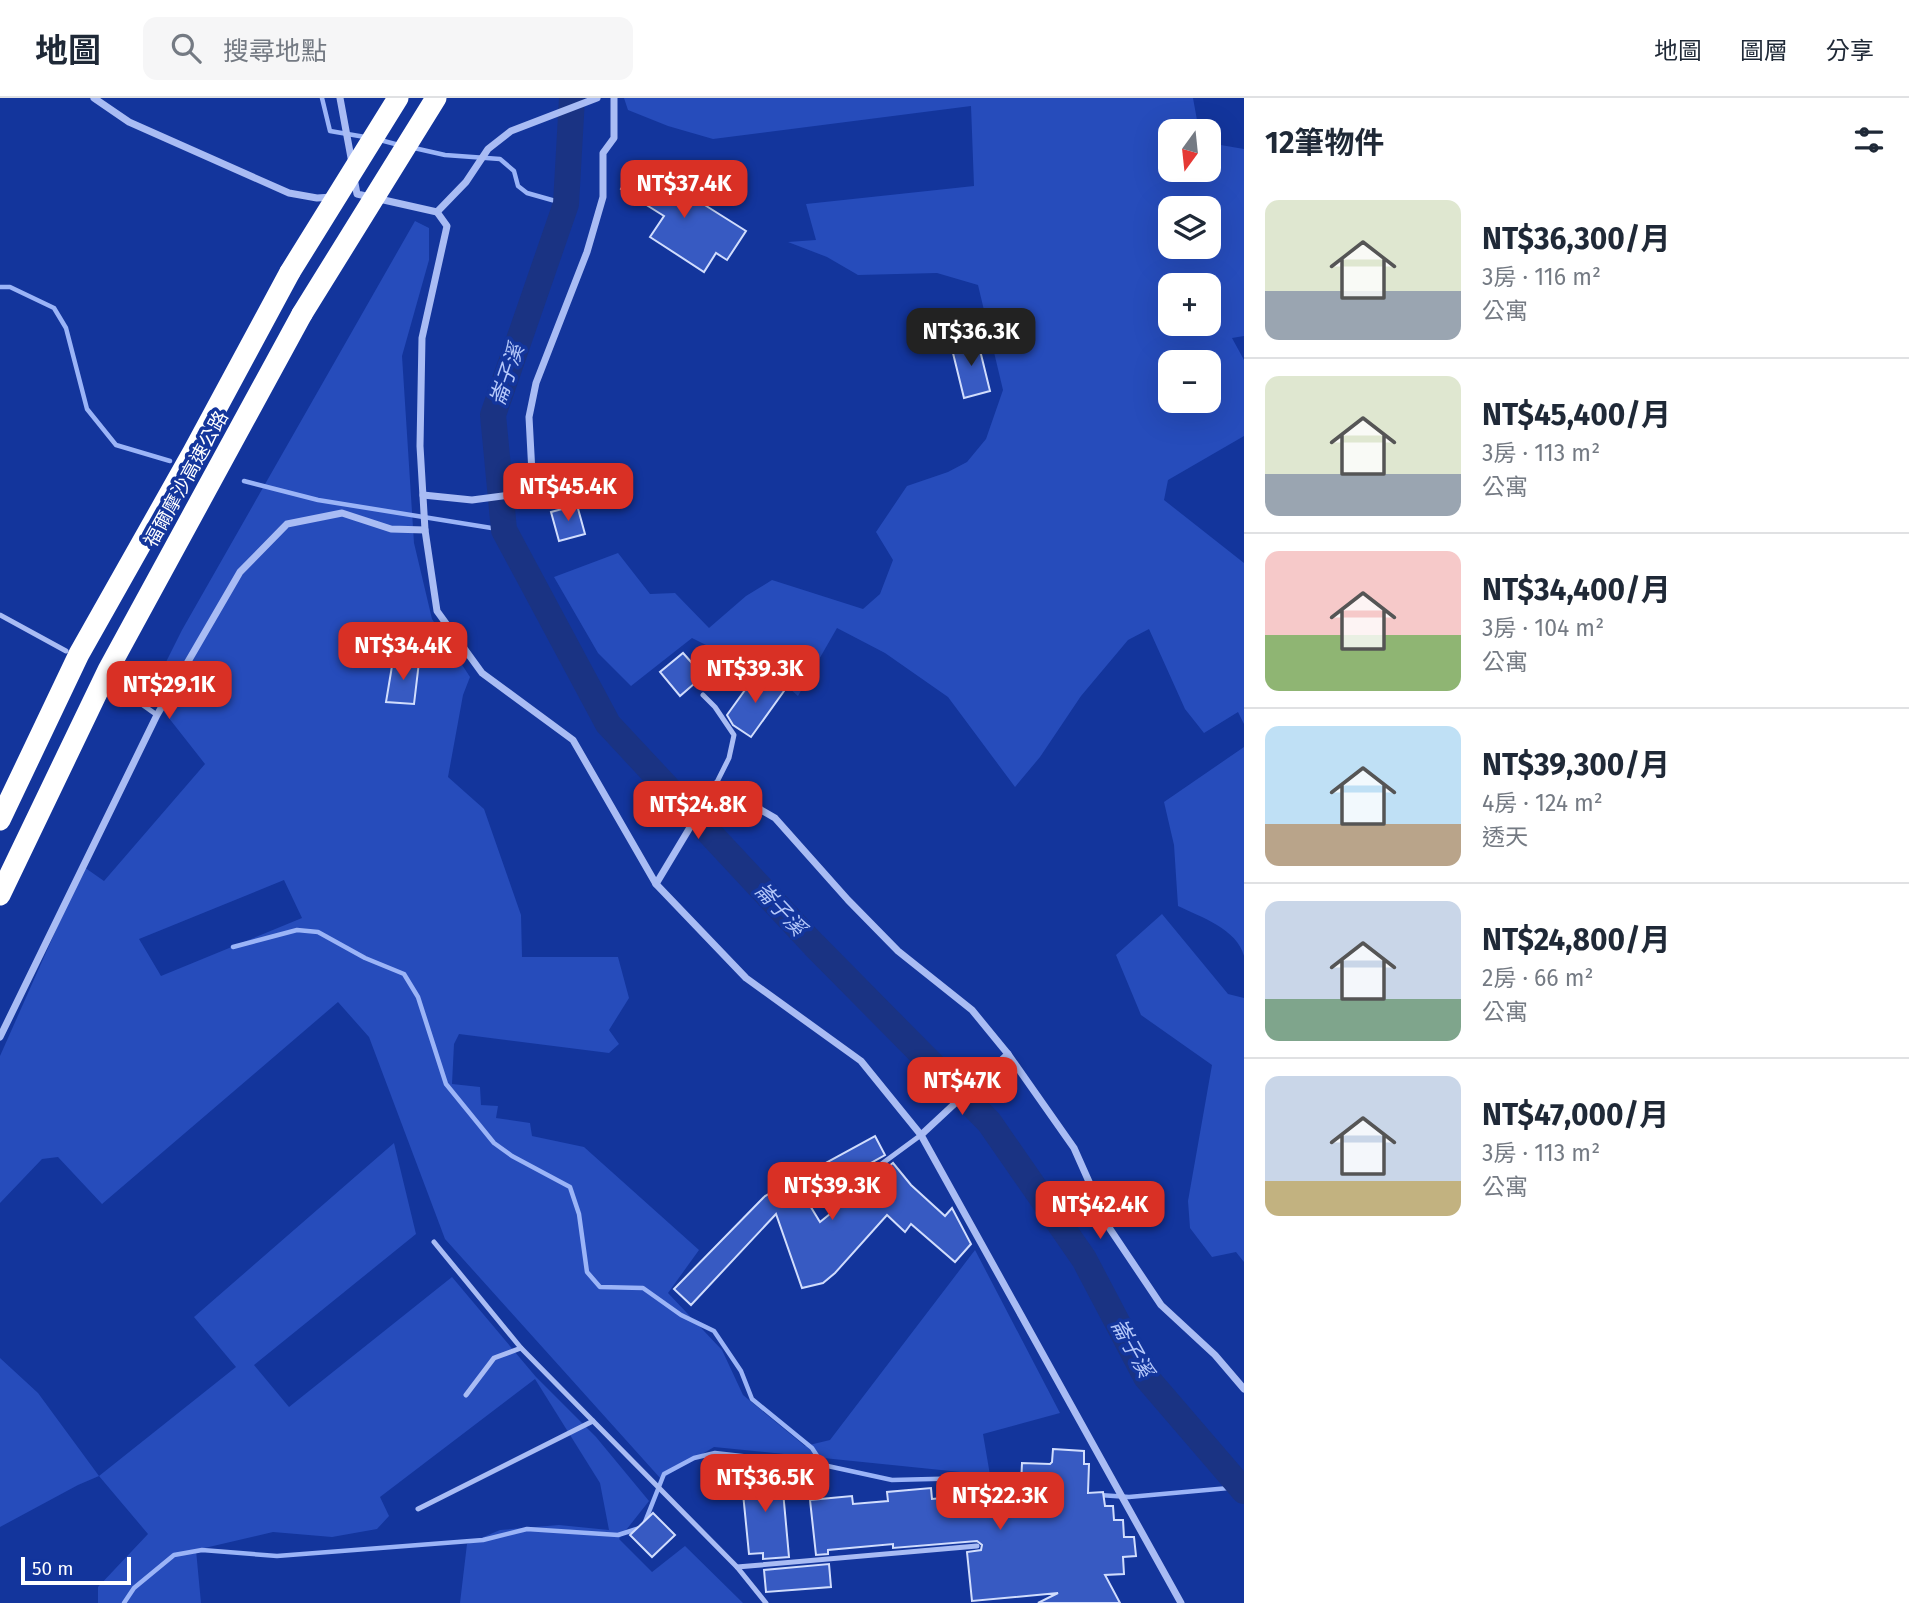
<!DOCTYPE html>
<html lang="zh-TW">
<meta charset="utf-8">
<style>
:root{--surface:#fff;--page:#f6f6f7;--text:#1f2937;--muted:#747a83;--line:#e0e1e3;--accent:#d93025}
body{margin:0;font-family:"Fira Sans","Noto Sans TC",sans-serif;background:var(--page);color:var(--text);height:100vh;display:flex;flex-direction:column;font-size:26px;white-space:nowrap}
*{box-sizing:border-box;margin:0}
p{font-size:23px;color:var(--muted)}
.icon{flex:none;width:38px;height:38px;fill:none;stroke:currentColor;stroke-width:2;stroke-linecap:round;stroke-linejoin:round}
.map{position:relative;flex:1;overflow:hidden}
.panel{display:flex;flex-direction:column;background:var(--surface);width:665px}
.panel>*{flex:none}
.needle{width:46px;rotate:195deg}
.buttons{position:absolute;left:1158px;top:21px;display:grid;gap:14px}
.buttons a{display:grid;place-items:center;width:63px;height:63px;border-radius:14px;background:var(--surface);box-shadow:0 7px 28px #0002;font-size:35px}
.scale{position:absolute;left:21px;bottom:18px;width:110px;box-sizing:border-box;padding-left:7px;border:4px solid #fff;border-top:0;font-size:19px;line-height:24px;white-space:nowrap;color:#fff;-webkit-text-stroke:5px #13359c;paint-order:stroke}
.price{position:absolute;translate:-50% -60px;padding:0 16px;border-radius:14px;background:var(--accent);color:#fff;font-size:23px;line-height:46px;filter:drop-shadow(0 2px 4px #0008)}
.price::after{content:'';position:absolute;left:50%;top:42px;width:21px;height:16px;margin-left:-10px;background:inherit;clip-path:polygon(0 0,100% 0,50% 100%)}
.price.on{background:#222;color:#fff}
ul{padding:0;list-style:none}
li{display:flex;align-items:center;gap:21px;height:175px;padding:0 21px}
li+li{border-top:2px solid var(--line)}
li span{display:grid;place-items:center;flex:none;width:196px;height:140px;border-radius:14px;color:#555}
li>.icon{margin-inline-start:auto}
span .icon{width:84px;height:84px;fill:#fffc;stroke-width:1}
li b{font-size:30px}
h2{display:flex;justify-content:space-between;align-items:center;height:84px;padding:0 21px;font-size:30px}
header{display:flex;align-items:center;gap:42px;box-sizing:border-box;height:98px;padding:0 35px;background:var(--surface);border-bottom:2px solid var(--line)}
header strong{font-size:33px}
nav{display:flex;gap:38px;margin-inline-start:auto;font-size:24px}
.search{width:490px;height:63px;background:var(--page);display:flex;align-items:center;gap:18px;box-sizing:border-box;padding:0 24px;border-radius:14px;color:var(--muted);font-size:26px}
main{display:flex;flex:1;min-height:0}
.map>svg:first-child{display:block}
</style>
<header>
<strong>地圖</strong>
<div class="search"><svg class="icon" aria-label="search" viewBox="0 0 24 24"><circle cx="10" cy="10" r="6"/><path d="M15 15l6 6"/></svg>搜尋地點</div>
<nav><a>地圖</a><a>圖層</a><a>分享</a></nav>
</header>
<main>
<div class="map">
<svg width="1244" height="1505" viewBox="0 0 1244 1505">
<rect width="100%" height="100%" fill="#13359c"/>
<g fill="#264cbb" fill-rule="evenodd">
<path d="M624,0H1193L1199,33H1171V72H1209V45L1244,51V238L1232,240L1244,262V338L1168,382L1164,402L1244,465V626L1238,614L1204,635L1185,611L1149,531L1128,542L1081,598L1040,659L1015,689L948,599L885,555L837,530L798,598L761,565L737,577L720,554L692,540L631,588L598,555L554,479L618,455L650,496L675,495L709,530L746,498L772,482L863,511L880,496L893,462L876,434L907,388L948,374L967,364L986,341L1003,292L978,187L937,175L858,177L827,159L788,144L816,142L806,106L974,88L971,8L713,41L668,28L628,12ZM1171,110H1209V149H1171ZM1209,187V226H1171V187ZM1209,264V303H1171V264Z"/>
<path d="M415,123L429,130V162L402,258L414,445L432,521L470,579L463,597L448,679L484,711L521,817L522,859H618L629,900L609,932L619,946L609,955L459,936L454,946L452,986L480,989L481,1007L498,1008L496,1020L530,1025L532,1038L584,1049L699,1152L668,1195L722,1252L743,1297L805,1348L830,1342L975,1152L1060,1315L983,1336L990,1377L714,1349L661,1381L445,1141L369,939L338,904L102,1106L58,1059L42,1061L0,1105V958L84,769L104,783L205,666L150,596L182,532ZM284,782L302,820L161,878L139,841Z"/>
<path d="M1244,649V858C1237,831 1201,819 1178,808L1174,747L1164,704Z"/>
<path d="M1162,816L1228,896L1244,900V1164L1236,1154L1212,1159L1190,1130L1188,1103L1212,967L1141,917L1116,857Z"/>
<path d="M394,1045L416,1136L254,1267L289,1309L452,1179L536,1279L596,1339L649,1403L619,1441L652,1474L685,1448L743,1505H460L467,1446L500,1432L559,1427L609,1432L600,1385L535,1281L380,1399L389,1418L377,1431L332,1439L273,1434L196,1452L201,1505H98V1489L148,1436L99,1378L78,1387L0,1429V1260L38,1295L99,1378L236,1269L194,1219Z"/>
</g>
<g fill="none" stroke-linecap="round" stroke-linejoin="round">
<g stroke="#9bb4f7" stroke-width="4.5">
<path d="M322,0L330,33L365,39"/>
<path d="M380,42L399,47"/>
<path d="M414,50L445,57L500,61L514,73L518,88L527,95L566,106"/>
<path d="M0,189H10L54,210L66,230L87,311L116,347L170,363"/>
<path d="M244,383L318,402L504,432"/>
<path d="M233,849L297,832L318,834L365,860L404,876L418,899L446,986L494,1045L512,1058L570,1089L579,1116L587,1174L600,1189L643,1190L681,1217L714,1233L741,1273L752,1301L812,1350L823,1367"/>
<path d="M1099,1397L1129,1399L1240,1389"/>
<path d="M124,1505L134,1490L174,1457L202,1452L277,1458L483,1442L527,1431L618,1437L643,1429L664,1376L694,1360L715,1355L823,1367L892,1382L971,1380L1007,1389"/>
</g>
<path stroke="#1a3383" stroke-width="26" d="M572,0L566,106L493,317L504,432L608,626L814,847L989,1024L1084,1161L1146,1279L1244,1393"/>
</g>
<g fill="#375ac2" stroke="#d1ddfd" stroke-width="2">
<path d="M638,65L746,133L727,162L716,155L704,174L650,139L664,118L621,91Z"/>
<path d="M977,240L990,293L964,300L951,247Z"/>
<path d="M577,407L585,436L559,443L551,414Z"/>
<path d="M706,553L717,566L680,598L660,574L683,555L692,565Z"/>
<path d="M393,562L419,564L414,606L386,604Z"/>
<path d="M758,574L784,593L751,639L733,627L727,617Z"/>
<path d="M875,1038L885,1057L806,1101L820,1124L893,1065L911,1087L945,1118L952,1110L971,1146L955,1164L911,1126L905,1134L887,1117L835,1175L823,1185L802,1190L776,1116L691,1207L674,1191L765,1098Z"/>
<path d="M1053,1351L1084,1353V1366H1089L1088,1395L1103,1394L1105,1408H1113L1114,1422H1123L1124,1439H1134L1136,1458L1123,1459L1124,1476L1105,1477L1120,1505H1038L1058,1495L972,1503L967,1454L981,1452L982,1447L977,1443L893,1450V1446L828,1452V1456L816,1457L810,1402L852,1398L853,1406L888,1403L887,1394L931,1390L932,1401L963,1398V1392L1021,1387L1022,1365L1050,1366L1052,1364Z"/>
<path d="M781,1371L789,1459L763,1461V1455L749,1456L741,1375Z"/>
<path d="M653,1415L675,1437L652,1459L630,1437Z"/>
<path d="M829,1466L831,1489L766,1494L764,1472Z"/>
</g>
<g fill="none" stroke-linecap="round" stroke-linejoin="round">
<g stroke="#a9bcf4" stroke-width="5">
<path d="M0,517L66,553"/>
<path d="M703,597L715,609L734,637L729,660L716,686"/>
<path d="M133,600L157,617"/>
<path d="M827,1106L921,1037"/>
<path d="M434,1144L521,1250L737,1469L766,1505"/>
<path d="M466,1297L494,1260L521,1250"/>
<path d="M418,1411L593,1323"/>
<path d="M737,1469L977,1448"/>
</g>
<g stroke="#a9bcf4" stroke-width="7">
<path d="M94,0L129,24L289,95L317,100L332,99"/>
<path d="M340,0L352,65"/>
<path d="M354,80L357,96L437,114L447,128L422,240L420,348L425,432L437,513L482,575L573,642L656,786L746,880L861,963L921,1037L1181,1505"/>
<path d="M437,114L466,84L488,51L511,33L597,0"/>
<path d="M423,397L472,402L533,394L529,319L536,285L587,154L603,99V55L614,40V0"/>
<path d="M656,786L716,686L775,720L848,802L898,853L972,912L1008,956"/>
<path d="M0,939L157,617L240,474L287,426L342,415L391,431L425,432"/>
<path d="M921,1037L1008,956L1074,1050L1110,1131L1161,1207L1215,1257L1244,1291"/>
</g>
<g stroke="#fff" stroke-width="21">
<path d="M0,722L79,556L193,354L290,174"/>
<path d="M0,797L108,572L302,216"/>
</g>
<g stroke="#fff" stroke-width="21">
<path d="M290,174L398,0"/>
<path d="M302,216L436,0"/>
</g>
</g>
<g text-anchor="middle" dominant-baseline="central" stroke-width="7" stroke-linejoin="round" paint-order="stroke">
<g font-size="19" fill="#fff" stroke="#13359c">
<text transform="translate(186 381) rotate(-61)">福爾摩沙高速公路</text>
</g>
<g font-size="21" font-style="italic" fill="#b5c8fa" stroke="#13359c">
<text transform="translate(507 277) rotate(-71)">崙子溪</text>
<text transform="translate(780 811) rotate(47)">崙子溪</text>
<text transform="translate(1132 1250) rotate(61)">崙子溪</text>
</g>
</g>
</svg>
<div class="buttons">
<a><svg class="needle" viewBox="-14 -14 28 28"><path d="M0-13l5 13h-10z" fill="#e53935"/><path d="M0 13l5-13h-10z" fill="#747a83"/></svg></a>
<a><svg class="icon" aria-label="layers" viewBox="0 0 24 24"><path d="M12 4l9 5-9 5-9-5zM3 14l9 5 9-5"/></svg></a>
<a>+</a>
<a>−</a>
</div>
<div class="scale">50 m</div>
<b class="price" style="left:684px;top:122px">NT$37.4K</b>
<b class="price on" style="left:971px;top:270px">NT$36.3K</b>
<b class="price" style="left:568px;top:425px">NT$45.4K</b>
<b class="price" style="left:403px;top:584px">NT$34.4K</b>
<b class="price" style="left:755px;top:607px">NT$39.3K</b>
<b class="price" style="left:169px;top:623px">NT$29.1K</b>
<b class="price" style="left:698px;top:743px">NT$24.8K</b>
<b class="price" style="left:962px;top:1019px">NT$47K</b>
<b class="price" style="left:832px;top:1124px">NT$39.3K</b>
<b class="price" style="left:1100px;top:1143px">NT$42.4K</b>
<b class="price" style="left:765px;top:1416px">NT$36.5K</b>
<b class="price" style="left:1000px;top:1434px">NT$22.3K</b>
</div>
<section class="panel">
<h2>12筆物件<svg class="icon" aria-label="filters" viewBox="0 0 24 24"><path d="M4 7h16M4 17h16"/><circle cx="9" cy="7" r="2"/><circle cx="15" cy="17" r="2"/></svg></h2>
<ul>
<li><span style="background:linear-gradient(#dfe7d0 65%,#9aa5b1 0)"><svg class="icon" aria-label="home" viewBox="0 0 24 24"><path d="M3 11l9-7 9 7M6 9v11h12V9"/></svg></span><div><b>NT$36,300/月</b><p>3房 · 116 m²</p><p>公寓</p></div></li>
<li><span style="background:linear-gradient(#dfe7d0 70%,#9aa5b1 0)"><svg class="icon" aria-label="home" viewBox="0 0 24 24"><path d="M3 11l9-7 9 7M6 9v11h12V9"/></svg></span><div><b>NT$45,400/月</b><p>3房 · 113 m²</p><p>公寓</p></div></li>
<li><span style="background:linear-gradient(#f6c9c9 60%,#8fb573 0)"><svg class="icon" aria-label="home" viewBox="0 0 24 24"><path d="M3 11l9-7 9 7M6 9v11h12V9"/></svg></span><div><b>NT$34,400/月</b><p>3房 · 104 m²</p><p>公寓</p></div></li>
<li><span style="background:linear-gradient(#bfe0f5 70%,#b9a48a 0)"><svg class="icon" aria-label="home" viewBox="0 0 24 24"><path d="M3 11l9-7 9 7M6 9v11h12V9"/></svg></span><div><b>NT$39,300/月</b><p>4房 · 124 m²</p><p>透天</p></div></li>
<li><span style="background:linear-gradient(#c9d6e8 70%,#7fa58c 0)"><svg class="icon" aria-label="home" viewBox="0 0 24 24"><path d="M3 11l9-7 9 7M6 9v11h12V9"/></svg></span><div><b>NT$24,800/月</b><p>2房 · 66 m²</p><p>公寓</p></div></li>
<li><span style="background:linear-gradient(#c9d6e8 75%,#c2b280 0)"><svg class="icon" aria-label="home" viewBox="0 0 24 24"><path d="M3 11l9-7 9 7M6 9v11h12V9"/></svg></span><div><b>NT$47,000/月</b><p>3房 · 113 m²</p><p>公寓</p></div></li>
</ul>
</section>
</main>
